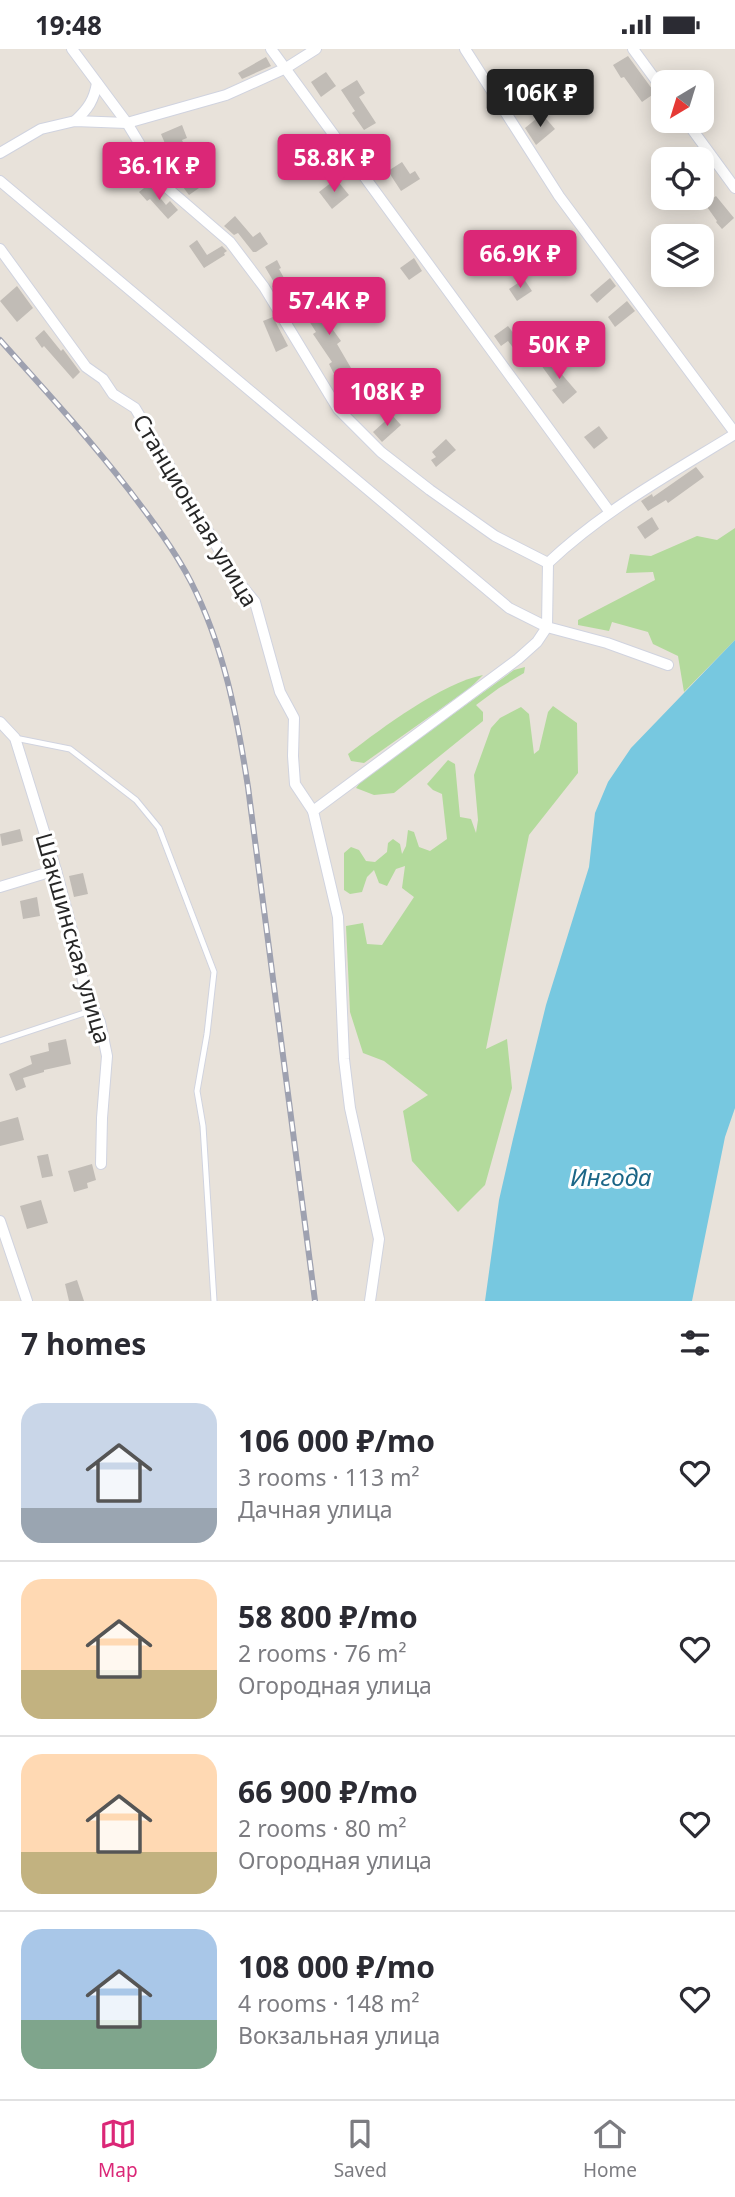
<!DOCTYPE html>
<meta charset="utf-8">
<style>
:root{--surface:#fff;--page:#f2f2f3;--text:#2b2b33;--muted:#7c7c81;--line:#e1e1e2;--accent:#db2777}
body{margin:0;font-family:"Noto Sans",sans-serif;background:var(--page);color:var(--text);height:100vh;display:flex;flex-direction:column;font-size:26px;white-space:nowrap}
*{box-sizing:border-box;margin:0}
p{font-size:23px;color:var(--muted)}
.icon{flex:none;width:38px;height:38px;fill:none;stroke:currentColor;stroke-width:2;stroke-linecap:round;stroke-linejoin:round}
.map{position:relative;height:1252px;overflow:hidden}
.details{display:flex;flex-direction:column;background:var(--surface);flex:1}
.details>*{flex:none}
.needle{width:46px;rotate:218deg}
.buttons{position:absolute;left:651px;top:21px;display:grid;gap:14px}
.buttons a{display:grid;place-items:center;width:63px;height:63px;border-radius:14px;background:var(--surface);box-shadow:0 4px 18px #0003;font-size:35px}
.price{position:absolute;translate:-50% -60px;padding:0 16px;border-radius:7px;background:var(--accent);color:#fff;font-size:23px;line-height:46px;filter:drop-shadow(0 2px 4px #0008)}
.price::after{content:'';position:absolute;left:50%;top:42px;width:21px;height:16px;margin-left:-10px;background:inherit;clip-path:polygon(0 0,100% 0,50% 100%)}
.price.active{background:#222;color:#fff}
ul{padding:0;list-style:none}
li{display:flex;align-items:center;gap:21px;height:175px;padding:0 21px}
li+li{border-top:2px solid var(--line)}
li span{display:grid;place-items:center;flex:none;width:196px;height:140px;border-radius:21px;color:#555}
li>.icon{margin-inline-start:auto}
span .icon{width:84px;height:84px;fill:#fffc;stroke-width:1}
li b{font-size:30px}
h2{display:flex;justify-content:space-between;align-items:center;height:84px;padding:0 21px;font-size:30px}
.status{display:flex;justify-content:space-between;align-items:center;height:49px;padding:0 35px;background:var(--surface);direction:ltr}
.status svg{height:19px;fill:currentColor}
.menu{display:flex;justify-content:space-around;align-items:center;height:98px;border-top:2px solid var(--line);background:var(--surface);font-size:19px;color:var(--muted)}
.menu a{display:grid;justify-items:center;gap:4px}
.menu .active{color:var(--accent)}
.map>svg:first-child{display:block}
</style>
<div class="status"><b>19:48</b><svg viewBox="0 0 49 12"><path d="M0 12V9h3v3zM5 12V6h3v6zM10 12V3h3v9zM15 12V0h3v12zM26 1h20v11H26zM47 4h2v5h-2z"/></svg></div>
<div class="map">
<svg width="735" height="1252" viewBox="0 0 735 1252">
<rect width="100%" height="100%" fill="#e8e2da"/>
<g fill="#b3da9c">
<path d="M735,479V591L684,643L678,607L653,595L648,583L612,573L609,582L578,576V571L655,531L653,523L626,524L630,505L651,507L697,487L717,491Z"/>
<path d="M525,618L524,624L499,639L476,656L483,663V672L394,744L374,746L356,739L362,731L514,621Z"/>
<path d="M483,626L470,639L364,714L351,712L348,705C383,678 442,634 483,626Z"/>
<path d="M553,657L577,674L578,724L529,786L486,1000L507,990L512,1039L485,1136L458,1163L412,1112L403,1062L428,1046L384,1012L363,1004L350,963L346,877L363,874L367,895L382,896L414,848L402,839L405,817L396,820L387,837L379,834L374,821L367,828L362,843L350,845L344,841V804L351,798L359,801L366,812L375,813L387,803L388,794L393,790L400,795L402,805L406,797L408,781L414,783L419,798L430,802L447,790L442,745L433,741L427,735L448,711L455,715L460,768L471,770L476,784L478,771L474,726L491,679L500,669L521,658L529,665L534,705L539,701L548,663Z"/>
</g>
<path fill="#77c8e0" d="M735,591V1059L725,1088L692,1252H485L499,1151L513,1090L546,956L589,818L595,764L608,733L631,699Z"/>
<g fill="#c1bcb6">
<path d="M628,7L655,44L642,53L624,28L621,29L613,16Z"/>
<path d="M266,8L271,17L242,30L238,24Z"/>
<path d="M326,23L336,37L321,48L311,33Z"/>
<path d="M357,31L365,44L359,48L376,74L364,81L352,64L355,62L341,41Z"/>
<path d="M542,65L555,80L536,96L525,79Z"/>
<path d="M182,76L187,89L182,91L189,106L182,109L190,127L203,118L212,130L189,146L183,138L189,134L179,121L175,123L172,116L167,119L162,108L169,104L161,85Z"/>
<path d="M402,113L410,125L415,122L420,130L401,142L388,122Z"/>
<path d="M336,130L349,146L332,160L319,143Z"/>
<path d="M149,135L166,156L170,152L178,161L168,170L150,150L147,152L139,143Z"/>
<path d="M716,147L734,169L722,180L716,173L717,172L705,155Z"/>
<path d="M235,167L253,188L260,183L268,195L256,203H253L238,184L234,186L224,177Z"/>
<path d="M197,191L207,206L222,197L227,202L224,204L225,206L204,219L189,197Z"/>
<path d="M414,209L422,222L409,231L400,219Z"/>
<path d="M277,211L281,219L279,220L293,245L281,251L272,237L275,235L265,218Z"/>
<path d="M610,229L616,237L597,254L590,246Z"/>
<path d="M524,230L532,242L517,252L509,240Z"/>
<path d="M17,237L33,259L17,273L0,252Z"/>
<path d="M627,252L635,262L615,278L608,268Z"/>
<path d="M338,256L344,265L328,274L341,292L337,295L351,319L335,327L329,315L332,313L313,285L316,283L304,264L315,257L321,266Z"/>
<path d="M273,268L288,297L276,303L263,272Z"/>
<path d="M508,277L520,293L525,290L533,300L521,309L508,292L501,297L494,287Z"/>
<path d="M44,281L61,302L63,300L80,323L73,330L44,297L42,299L35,289Z"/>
<path d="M552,307L562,320L559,322L577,343L563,355L552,341L557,338L541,316Z"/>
<path d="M392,366L401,376L382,393L373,383Z"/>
<path d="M599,377L608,389L594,400L584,388Z"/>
<path d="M446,390L456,401L436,418L431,411L436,408L432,403Z"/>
<path d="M696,418L704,428L668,454L666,451L648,462L641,452L652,445L653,448Z"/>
<path d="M652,468L659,480L645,490L637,478Z"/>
<path d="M20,780L23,792L2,797L0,785Z"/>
<path d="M83,824L88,845L74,848L69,827Z"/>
<path d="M37,848L40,867L23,870L20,852Z"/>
<path d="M66,990L71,1015L44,1021V1023L23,1029L26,1038L16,1042L9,1025L32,1015L30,1007L49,1002L48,994Z"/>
<path d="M18,1068L24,1091L0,1097V1073Z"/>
<path d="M48,1105L53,1127L42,1129L37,1107Z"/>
<path d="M92,1115L96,1131L87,1134L88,1139L74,1143L68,1122Z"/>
<path d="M41,1151L48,1174L27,1180L20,1157Z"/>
<path d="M77,1231L84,1252H69L65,1235Z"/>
</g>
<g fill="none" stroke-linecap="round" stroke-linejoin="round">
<defs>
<g id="service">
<path d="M15,689L70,700L136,751L159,779L214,923L207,985L197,1042L203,1077L214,1252"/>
<path d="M0,992L93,961"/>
</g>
<g id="minor">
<path d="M72,0L127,74L165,137L230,193L264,238L338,360L381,403L430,441L495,487L548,514"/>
<path d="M271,0L609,462"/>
<path d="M465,0L559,147L735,384"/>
<path d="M633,0L663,41"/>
<path d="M75,72C88,60 94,51 97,34"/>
<path d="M686,72L735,139"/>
<path d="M0,104L41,80L75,72L127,74L226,46L286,19L316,0"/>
<path d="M0,132L509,559L547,578L607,594L668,616"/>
<path d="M0,200L86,318L103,330L113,345L135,359L237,531L255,553L280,643L294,669L293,707L295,735L313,762"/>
<path d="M0,673L15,689L56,821L77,900L85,942L100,973L107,1007L102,1069L101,1115"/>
<path d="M0,838L56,821"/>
<path d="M0,1172L27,1252"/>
<path d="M370,1252L379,1190L350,1059L344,1010L338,868L313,762L518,610L537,593L547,578L548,514C604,461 670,425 735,385"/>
</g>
</defs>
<use href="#service" stroke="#d0d3df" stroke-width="7"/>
<use href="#minor" stroke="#d0d3df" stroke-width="12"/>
<use href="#service" stroke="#fff" stroke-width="5"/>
<use href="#minor" stroke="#fff" stroke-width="10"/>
<defs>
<path id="rail" d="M0,291C44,340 88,388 129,441C151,470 174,500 191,533C224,598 237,667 248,738L315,1252"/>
</defs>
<use href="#rail" stroke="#9ea1b0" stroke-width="6"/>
<use href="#rail" stroke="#fff" stroke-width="3.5" stroke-dasharray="10" stroke-linecap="butt"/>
</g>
<g text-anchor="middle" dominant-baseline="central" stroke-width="6" stroke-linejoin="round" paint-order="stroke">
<g font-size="23" fill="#272727" stroke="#fff">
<text transform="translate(196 461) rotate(59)">Станционная улица</text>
<text transform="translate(74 889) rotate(74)">Шакшинская улица</text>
</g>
<g font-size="24" font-style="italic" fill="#1b6687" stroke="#fff">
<text x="611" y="1127">Ингода</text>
</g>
</g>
</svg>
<div class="buttons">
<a><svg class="needle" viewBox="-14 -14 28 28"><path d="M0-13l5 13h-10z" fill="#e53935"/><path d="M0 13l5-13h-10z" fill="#7c7c81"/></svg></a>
<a><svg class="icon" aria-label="locate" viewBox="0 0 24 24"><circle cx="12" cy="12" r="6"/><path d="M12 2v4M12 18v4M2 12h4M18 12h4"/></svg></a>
<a><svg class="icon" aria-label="layers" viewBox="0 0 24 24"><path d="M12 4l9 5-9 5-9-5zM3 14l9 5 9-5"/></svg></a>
</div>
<b class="price active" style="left:540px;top:80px">106K ₽</b>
<b class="price" style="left:334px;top:145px">58.8K ₽</b>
<b class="price" style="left:159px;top:153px">36.1K ₽</b>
<b class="price" style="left:520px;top:241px">66.9K ₽</b>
<b class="price" style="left:329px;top:288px">57.4K ₽</b>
<b class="price" style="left:559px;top:332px">50K ₽</b>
<b class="price" style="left:387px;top:379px">108K ₽</b>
</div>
<section class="details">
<h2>7 homes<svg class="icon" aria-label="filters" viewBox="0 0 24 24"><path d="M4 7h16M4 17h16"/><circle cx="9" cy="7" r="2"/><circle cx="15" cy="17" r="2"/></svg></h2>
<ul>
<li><span style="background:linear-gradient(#c9d6e8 75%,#9aa5b1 0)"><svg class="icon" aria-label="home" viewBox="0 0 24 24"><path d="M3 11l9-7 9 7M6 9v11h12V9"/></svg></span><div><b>106 000 ₽/mo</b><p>3 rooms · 113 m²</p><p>Дачная улица</p></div><svg class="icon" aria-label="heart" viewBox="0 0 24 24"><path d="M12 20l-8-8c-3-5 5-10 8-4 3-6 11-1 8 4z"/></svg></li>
<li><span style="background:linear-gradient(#ffd9b3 65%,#c2b280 0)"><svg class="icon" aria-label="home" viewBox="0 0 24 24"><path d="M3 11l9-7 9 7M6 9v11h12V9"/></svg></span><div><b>58 800 ₽/mo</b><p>2 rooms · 76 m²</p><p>Огородная улица</p></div><svg class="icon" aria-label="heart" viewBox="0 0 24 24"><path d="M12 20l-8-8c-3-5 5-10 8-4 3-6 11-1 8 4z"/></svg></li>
<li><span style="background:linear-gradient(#ffd9b3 70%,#c2b280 0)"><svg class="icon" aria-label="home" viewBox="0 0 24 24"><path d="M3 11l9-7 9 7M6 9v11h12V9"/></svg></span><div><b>66 900 ₽/mo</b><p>2 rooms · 80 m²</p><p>Огородная улица</p></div><svg class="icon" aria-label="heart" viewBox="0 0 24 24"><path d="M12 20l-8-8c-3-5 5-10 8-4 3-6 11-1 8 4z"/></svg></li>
<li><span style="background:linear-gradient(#a9c7e8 65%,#7fa58c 0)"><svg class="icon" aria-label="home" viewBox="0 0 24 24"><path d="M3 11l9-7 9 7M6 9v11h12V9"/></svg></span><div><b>108 000 ₽/mo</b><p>4 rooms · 148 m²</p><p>Вокзальная улица</p></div><svg class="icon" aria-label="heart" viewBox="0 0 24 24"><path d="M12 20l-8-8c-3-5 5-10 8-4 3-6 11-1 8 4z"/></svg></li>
</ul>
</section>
<nav class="menu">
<a class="active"><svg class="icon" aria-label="map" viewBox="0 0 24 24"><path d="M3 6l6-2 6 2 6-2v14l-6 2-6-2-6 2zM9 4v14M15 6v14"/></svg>Map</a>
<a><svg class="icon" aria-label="saved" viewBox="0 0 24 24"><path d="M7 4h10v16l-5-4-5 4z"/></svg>Saved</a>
<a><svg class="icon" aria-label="home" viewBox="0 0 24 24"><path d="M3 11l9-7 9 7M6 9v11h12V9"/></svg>Home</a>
</nav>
